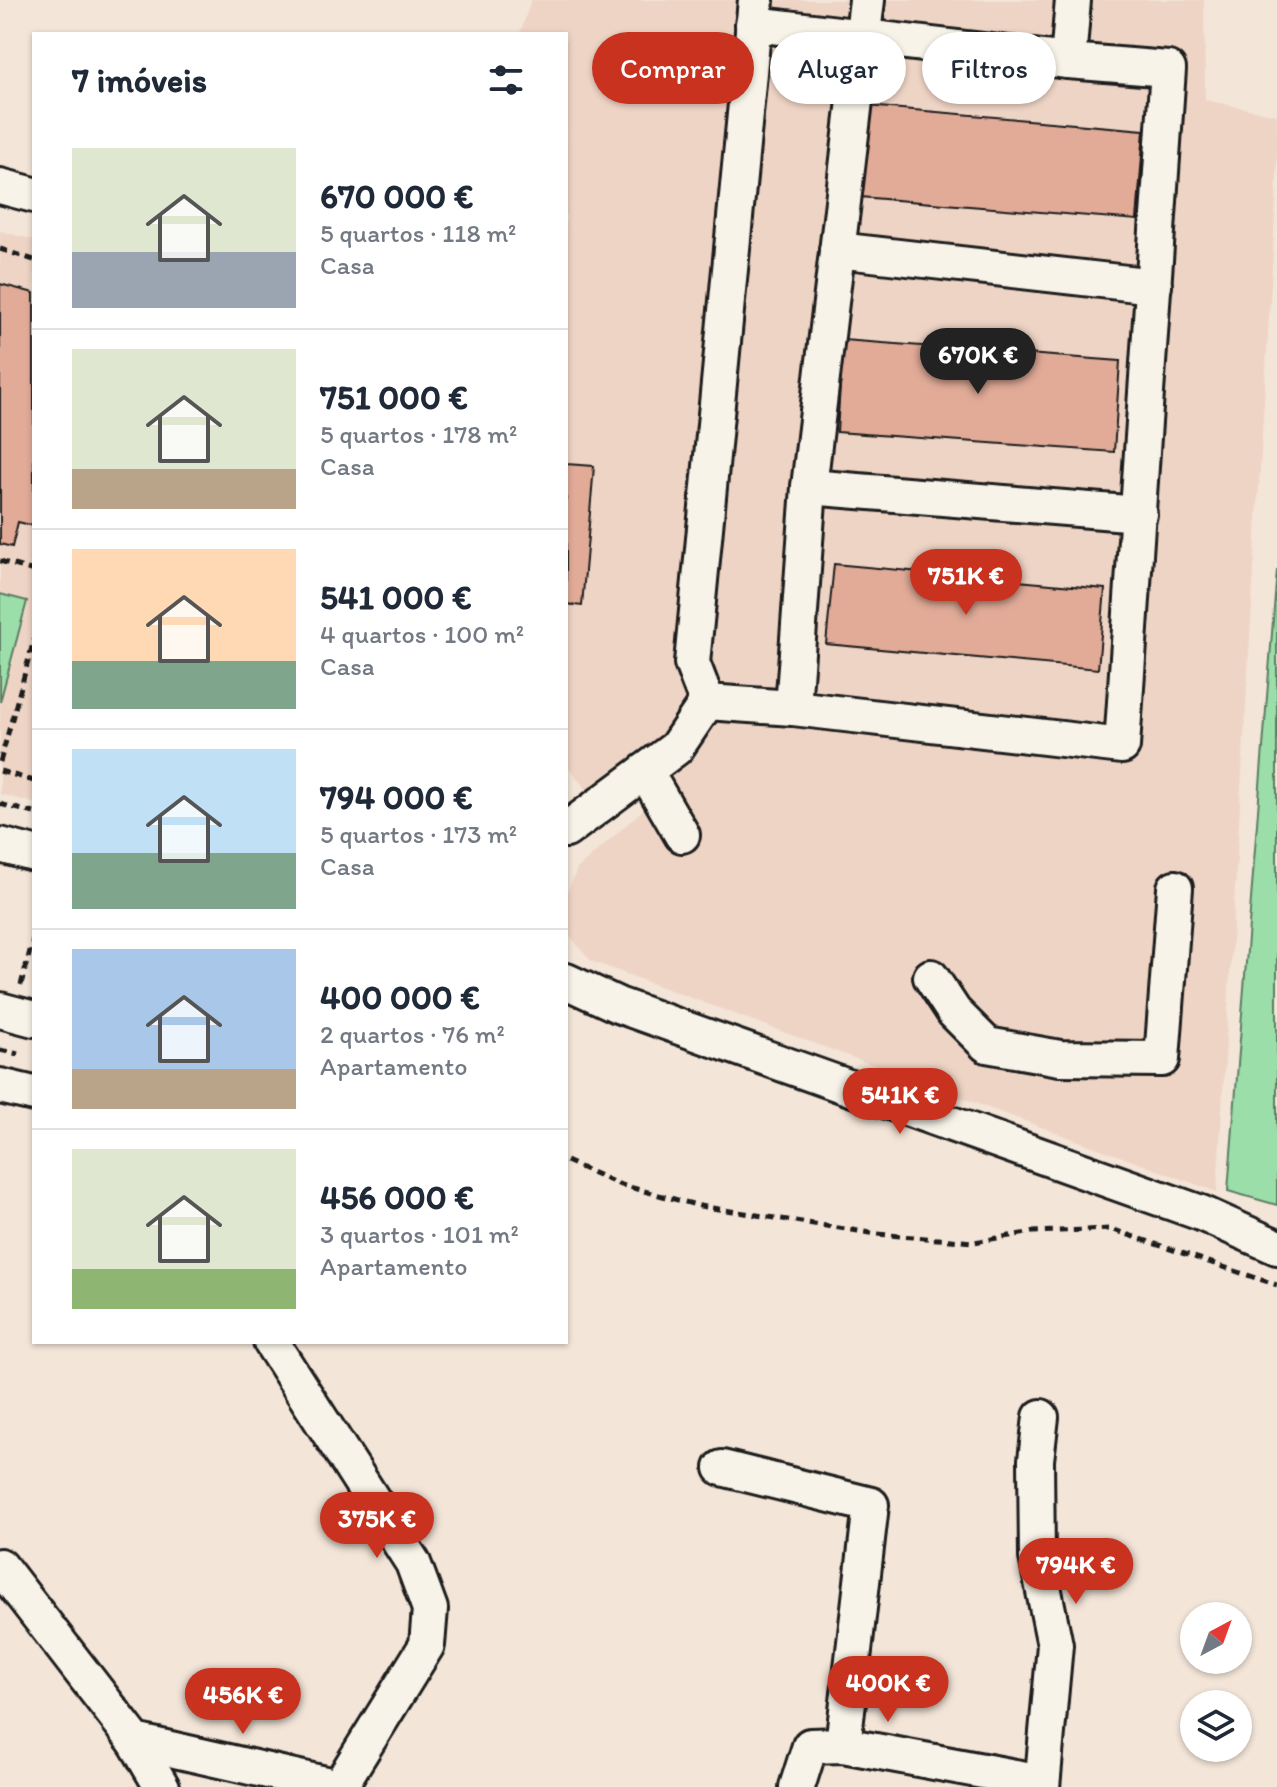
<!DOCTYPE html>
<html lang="pt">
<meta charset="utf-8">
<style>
:root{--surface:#fff;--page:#f2f2f3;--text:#1f2937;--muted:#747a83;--line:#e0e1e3;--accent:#c8321e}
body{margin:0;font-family:Itim,sans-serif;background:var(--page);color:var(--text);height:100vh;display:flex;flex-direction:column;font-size:30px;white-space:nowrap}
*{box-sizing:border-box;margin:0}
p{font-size:26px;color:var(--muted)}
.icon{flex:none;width:44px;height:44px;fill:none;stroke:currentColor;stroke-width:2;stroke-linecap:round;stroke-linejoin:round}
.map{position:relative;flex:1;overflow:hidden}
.details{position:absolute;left:32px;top:32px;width:536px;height:1312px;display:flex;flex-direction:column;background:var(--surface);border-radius:0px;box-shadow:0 2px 6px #0004}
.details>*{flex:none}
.top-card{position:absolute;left:592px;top:32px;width:564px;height:72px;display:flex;gap:16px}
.needle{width:52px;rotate:41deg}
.controls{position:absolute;left:1180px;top:1602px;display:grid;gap:16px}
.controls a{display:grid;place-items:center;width:72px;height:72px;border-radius:50%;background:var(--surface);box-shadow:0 2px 6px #0004;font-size:40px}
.price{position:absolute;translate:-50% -68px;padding:0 18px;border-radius:28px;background:var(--accent);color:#fff;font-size:26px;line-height:52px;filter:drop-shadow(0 2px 4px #0008)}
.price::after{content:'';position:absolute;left:50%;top:48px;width:24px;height:18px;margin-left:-12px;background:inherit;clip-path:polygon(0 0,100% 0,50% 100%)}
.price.current{background:#222;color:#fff}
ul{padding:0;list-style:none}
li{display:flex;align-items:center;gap:24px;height:200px;padding:0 40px}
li+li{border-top:2px solid var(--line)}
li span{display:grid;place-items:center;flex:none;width:224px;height:160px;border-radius:0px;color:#555}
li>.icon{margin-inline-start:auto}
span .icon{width:96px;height:96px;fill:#fffc;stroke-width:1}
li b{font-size:34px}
h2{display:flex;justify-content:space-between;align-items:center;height:96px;padding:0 40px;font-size:34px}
.pill{padding:0 28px;border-radius:36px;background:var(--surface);box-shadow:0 2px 6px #0004;font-size:28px;line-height:72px}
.pill.current{background:var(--accent);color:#fff}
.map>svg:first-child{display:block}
</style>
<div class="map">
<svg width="1277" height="1787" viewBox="0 0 1277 1787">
<rect width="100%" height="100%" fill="#f3e5d8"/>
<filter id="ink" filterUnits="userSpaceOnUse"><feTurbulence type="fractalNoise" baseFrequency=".0125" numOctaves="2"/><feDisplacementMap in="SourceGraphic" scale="16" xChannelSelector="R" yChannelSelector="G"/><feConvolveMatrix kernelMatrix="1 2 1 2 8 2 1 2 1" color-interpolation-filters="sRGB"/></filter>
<g filter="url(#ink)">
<g fill="#eed4c5">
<path d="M531,0H1204L1205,100L1277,115V182L1217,1192L591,961L570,936L566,895L577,869L654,800L588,792L566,764V34H520Z"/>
<path d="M0,231L34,240V803L0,794Z"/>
</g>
<g fill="#9bdea9" stroke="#5c7d62" stroke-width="2">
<path d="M1277,570V1205L1228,1191Z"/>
<path d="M0,594L27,601L0,702Z"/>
</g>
<g fill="#e1ab98" stroke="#1c1c1c" stroke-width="2">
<path d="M867,106L1144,130L1137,220L860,197Z"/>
<path d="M0,284L34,293V526L18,522L12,547L0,544Z"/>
<path d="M843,340L1120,361L1114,452L837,432Z"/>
<path d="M566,464L594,466L582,606L566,604Z"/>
<path d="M834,564L1105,589L1098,669L826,644Z"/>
</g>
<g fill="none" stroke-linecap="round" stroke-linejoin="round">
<defs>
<g id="minor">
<path d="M753,24L1068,61"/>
<path d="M0,186L34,195"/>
<path d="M837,250L1154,286"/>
<path d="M809,487L1139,514"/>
<path d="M707,702L793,708L809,487L867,0"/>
<path d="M707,702L692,663L756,0"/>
<path d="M793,708L1122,746L1168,69L1068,61L1073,0"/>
<path d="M645,771L682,835"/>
<path d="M566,830L676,748L707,702"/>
<path d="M0,845L34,854"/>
<path d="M931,977L954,1012L987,1045L1060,1058L1162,1059L1175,888"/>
<path d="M566,981L618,1005L1201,1213L1277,1247"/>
<path d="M0,1010L34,1019"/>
<path d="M0,1086L34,1094"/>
<path d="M271,1342L413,1563L430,1609L427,1645L339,1787"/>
<path d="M1041,1417L1036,1460L1037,1557L1055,1645L1042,1787"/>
<path d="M722,1468L871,1505L843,1745"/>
<path d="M0,1566L135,1741L162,1787"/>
<path d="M135,1741L339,1787"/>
<path d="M797,1787L810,1746L843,1745L1042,1782"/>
</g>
</defs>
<use href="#minor" stroke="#1c1c1c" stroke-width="40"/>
<g stroke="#1c1c1c" stroke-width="5" stroke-dasharray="8 6" stroke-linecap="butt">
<path d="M0,249L34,260"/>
<path d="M0,561L34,571"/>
<path d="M0,762L34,640"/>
<path d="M0,771L34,781"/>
<path d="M0,804L34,813"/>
<path d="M21,985L34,936"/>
<path d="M0,1050L18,1054"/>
<path d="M566,1161L618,1184L700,1206L877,1234L974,1242L1033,1232L1111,1229L1277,1285"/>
</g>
<use href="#minor" stroke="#f7f3e8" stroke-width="34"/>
</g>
</g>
</svg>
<div class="controls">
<a><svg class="needle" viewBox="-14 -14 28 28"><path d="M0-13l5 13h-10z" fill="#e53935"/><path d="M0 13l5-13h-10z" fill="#747a83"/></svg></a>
<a><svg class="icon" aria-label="layers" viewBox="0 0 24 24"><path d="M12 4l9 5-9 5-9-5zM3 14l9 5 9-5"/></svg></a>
</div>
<b class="price current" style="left:978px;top:396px">670K €</b>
<b class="price" style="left:966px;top:617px">751K €</b>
<b class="price" style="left:900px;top:1136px">541K €</b>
<b class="price" style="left:377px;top:1560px">375K €</b>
<b class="price" style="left:1076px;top:1606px">794K €</b>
<b class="price" style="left:888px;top:1724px">400K €</b>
<b class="price" style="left:243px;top:1736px">456K €</b>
<div class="top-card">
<a class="pill current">Comprar</a>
<a class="pill">Alugar</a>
<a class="pill">Filtros</a>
</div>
<section class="details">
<h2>7 imóveis<svg class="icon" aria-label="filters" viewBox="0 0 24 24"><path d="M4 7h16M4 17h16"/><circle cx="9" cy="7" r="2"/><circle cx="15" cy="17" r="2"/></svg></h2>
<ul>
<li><span style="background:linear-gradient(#dfe7d0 65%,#9aa5b1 0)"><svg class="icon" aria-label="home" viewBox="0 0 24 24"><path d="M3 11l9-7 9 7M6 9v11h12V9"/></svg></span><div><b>670 000 €</b><p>5 quartos · 118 m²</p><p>Casa</p></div></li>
<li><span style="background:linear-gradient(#dfe7d0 75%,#b9a48a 0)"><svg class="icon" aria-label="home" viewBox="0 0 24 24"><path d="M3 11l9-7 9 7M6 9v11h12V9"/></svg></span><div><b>751 000 €</b><p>5 quartos · 178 m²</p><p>Casa</p></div></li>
<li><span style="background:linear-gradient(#ffd9b3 70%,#7fa58c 0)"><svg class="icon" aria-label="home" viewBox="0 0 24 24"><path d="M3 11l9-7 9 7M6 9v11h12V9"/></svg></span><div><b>541 000 €</b><p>4 quartos · 100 m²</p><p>Casa</p></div></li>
<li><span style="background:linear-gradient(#bfe0f5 65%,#7fa58c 0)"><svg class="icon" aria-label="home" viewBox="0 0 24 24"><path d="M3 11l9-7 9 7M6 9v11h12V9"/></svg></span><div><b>794 000 €</b><p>5 quartos · 173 m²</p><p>Casa</p></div></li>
<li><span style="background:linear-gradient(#a9c7e8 75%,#b9a48a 0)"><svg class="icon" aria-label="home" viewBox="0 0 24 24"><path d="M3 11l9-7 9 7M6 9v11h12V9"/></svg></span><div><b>400 000 €</b><p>2 quartos · 76 m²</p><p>Apartamento</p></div></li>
<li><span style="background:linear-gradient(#dfe7d0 75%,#8fb573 0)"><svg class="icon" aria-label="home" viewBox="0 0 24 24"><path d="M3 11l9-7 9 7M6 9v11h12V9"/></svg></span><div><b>456 000 €</b><p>3 quartos · 101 m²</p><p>Apartamento</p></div></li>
</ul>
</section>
</div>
